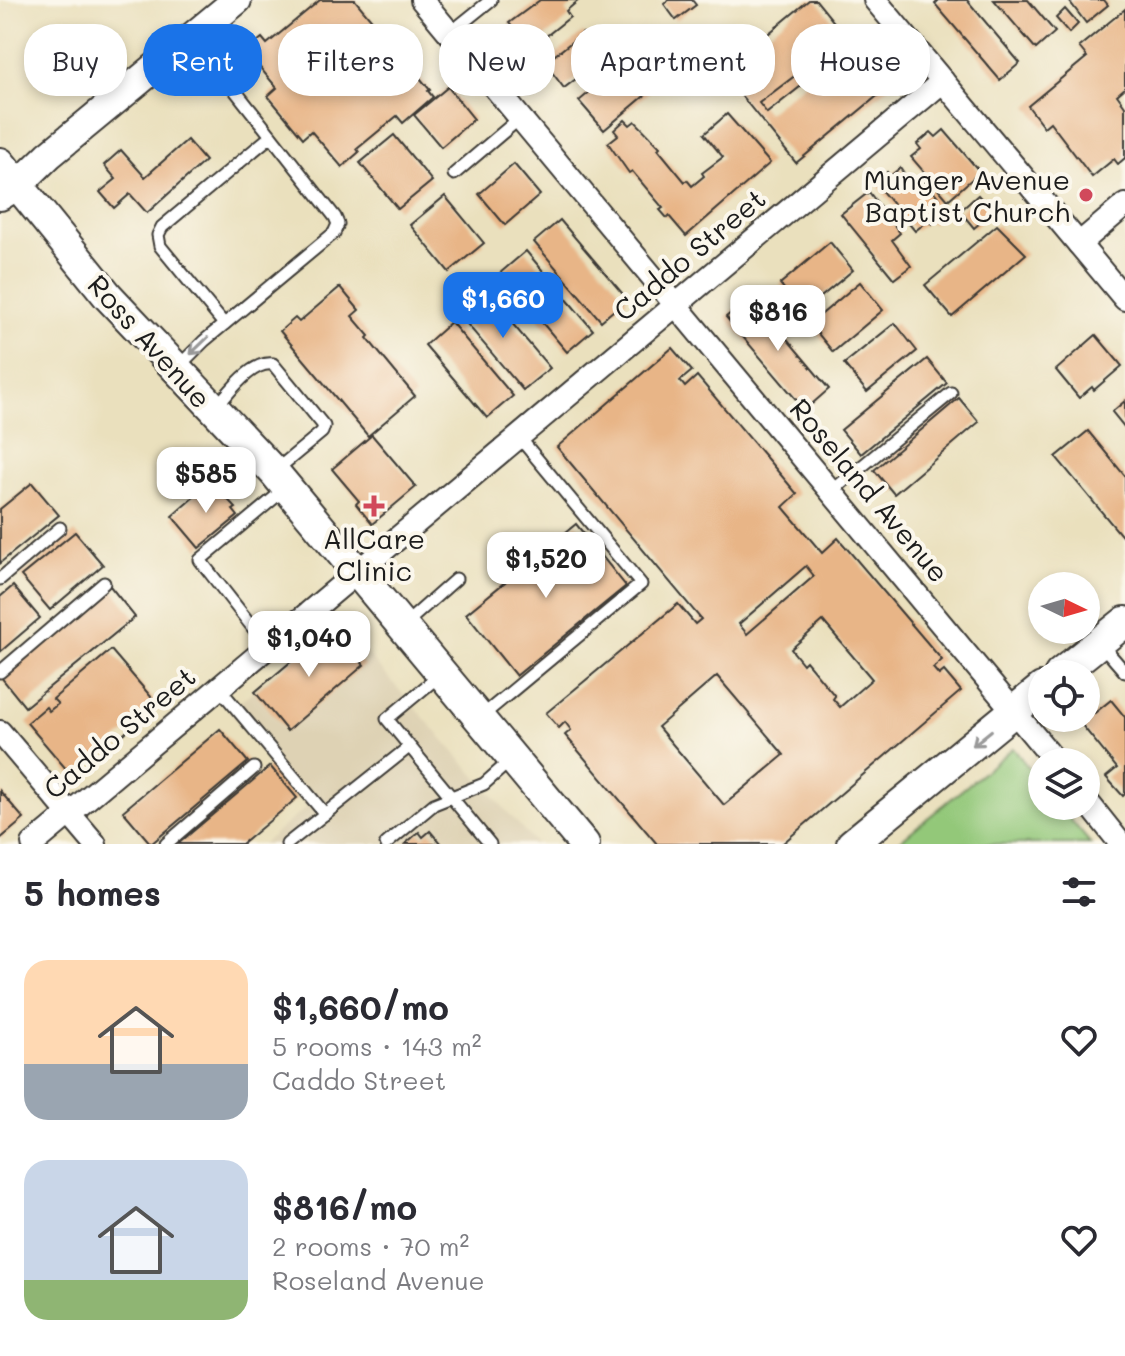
<!DOCTYPE html>
<meta charset="utf-8">
<style>
:root{--surface:#fff;--page:#f2f2f3;--text:#2b2b33;--muted:#7c7c81;--accent:#1a73e8}
body{margin:0;font-family:Mali,sans-serif;background:var(--page);color:var(--text);height:100vh;display:flex;flex-direction:column;font-size:30px;white-space:nowrap}
*{box-sizing:border-box;margin:0}
p{font-size:26px;color:var(--muted)}
.icon{flex:none;width:44px;height:44px;fill:none;stroke:currentColor;stroke-width:2;stroke-linecap:round;stroke-linejoin:round}
.map{position:relative;height:844px;overflow:hidden}
.panel{display:flex;flex-direction:column;background:var(--surface);flex:1}
.panel>*{flex:none}
.banner{position:absolute;left:24px;top:24px;width:1078px;height:72px;display:flex;gap:16px}
.needle{width:52px;rotate:95deg}
.controls{position:absolute;left:1028px;top:572px;display:grid;gap:16px}
.controls a{display:grid;place-items:center;width:72px;height:72px;border-radius:50%;background:var(--surface);box-shadow:0 4px 12px #0003;font-size:40px}
.price{position:absolute;translate:-50% -68px;padding:0 18px;border-radius:16px;background:#fff;color:#222;font-size:26px;line-height:52px;filter:drop-shadow(0 2px 4px #0008)}
.price::after{content:'';position:absolute;left:50%;top:48px;width:24px;height:18px;margin-left:-12px;background:inherit;clip-path:polygon(0 0,100% 0,50% 100%)}
.price.active{background:var(--accent);color:#fff}
ul{padding:0;list-style:none}
li{display:flex;align-items:center;gap:24px;height:200px;padding:0 24px}
li span{display:grid;place-items:center;flex:none;width:224px;height:160px;border-radius:24px;color:#555}
li>.icon{margin-inline-start:auto}
span .icon{width:96px;height:96px;fill:#fffc;stroke-width:1}
li b{font-size:34px}
h2{display:flex;justify-content:space-between;align-items:center;height:96px;padding:0 24px;font-size:34px}
.chip{padding:0 28px;border-radius:32px;background:var(--surface);box-shadow:0 4px 12px #0003;font-size:28px;line-height:72px}
.chip.active{background:var(--accent);color:#fff}
.map>svg:first-child{display:block}
</style>
<div class="map">
<svg width="1125" height="844" viewBox="0 0 1125 844">
<rect width="100%" height="100%" fill="#fbf7ec"/>
<filter id="ink" filterUnits="userSpaceOnUse"><feTurbulence type="fractalNoise" baseFrequency=".0125" numOctaves="2"/><feDisplacementMap in="SourceGraphic" scale="16" xChannelSelector="R" yChannelSelector="G"/><feConvolveMatrix kernelMatrix="1 2 1 2 8 2 1 2 1" color-interpolation-filters="sRGB"/></filter>
<filter id="wash" filterUnits="userSpaceOnUse"><feTurbulence type="fractalNoise" baseFrequency=".006" numOctaves="4" result="noise"/><feDisplacementMap in="SourceGraphic" scale="32" xChannelSelector="R" yChannelSelector="G"/><feGaussianBlur stdDeviation="1.8" result="paint"/><feColorMatrix in="noise" values="0 0 0 0 0 0 0 0 0 0 0 0 0 0 0 0 0 1.4 0 .05"/><feComposite in="paint" operator="in"/></filter>
<g filter="url(#wash)">
<rect width="100%" height="100%" fill="#eae0bd"/>
<path fill="#ded2b4" d="M337,620L536,844H262L307,807L229,711Z"/>
<path fill="#93c879" stroke="#58724a" stroke-width="2" d="M1013,748L1042,785V806H1059L1091,844H896Z"/>
<g id="blocks">
<g fill="#e8b587" fill-rule="evenodd">
<path d="M320,0H355L430,90L428,91L433,97L403,123L397,116L357,149L359,152L342,167L311,131L303,138L268,96L277,88L246,51L262,38L267,44Z"/>
<path d="M540,0H579L566,11L570,17L530,49L509,23Z"/>
<path d="M669,0H692L696,5L676,20L664,4Z"/>
<path d="M809,0H816L846,37L759,103L767,113L853,45L888,87L796,163L722,72Z"/>
<path d="M939,0H967L1020,63L1000,80L935,4Z"/>
<path d="M994,0H1028L1055,32L1036,49Z"/>
<path d="M1072,0H1104L1108,5L1086,23L1070,2Z"/>
<path d="M1065,9L1078,24L1069,33L1056,18Z"/>
<path d="M1125,9V88L1117,95L1125,106V158L1118,164L1114,159L1092,177L1050,122L1044,127L1028,106L1087,57L1079,47Z"/>
<path d="M583,33L601,56L595,61L597,63L564,88L545,63Z"/>
<path d="M624,63L632,72L636,69L644,78L641,81L649,92L604,130L579,101Z"/>
<path d="M448,87L474,119L441,147L414,115Z"/>
<path d="M727,114L770,163L686,236L669,216L667,218L660,210L663,208L632,171L629,173L608,143L618,135L614,130L625,120L630,125L635,121L660,147L658,149L685,182L687,180L692,186L704,176L702,173L723,157L704,134Z"/>
<path d="M944,130L980,172L948,200L911,157L921,149L917,144L931,132L936,137Z"/>
<path d="M394,135L432,181L398,209L360,163Z"/>
<path d="M187,140L205,161L147,213L130,194L114,208L100,192L116,179L104,165L121,150L145,177Z"/>
<path d="M514,164L540,195L505,225L479,194Z"/>
<path d="M900,168L915,190L925,181L940,199L930,208L939,218L932,224L929,220L915,231L876,184L877,181L887,172L890,176Z"/>
<path d="M869,192L900,233L892,240L911,266L894,279L841,214Z"/>
<path d="M978,195L993,212L974,228L960,211Z"/>
<path d="M445,196L484,243L449,272L410,225Z"/>
<path d="M560,220L627,299L601,321L534,242Z"/>
<path d="M997,225L1026,254L952,317L925,285Z"/>
<path d="M830,242L853,270L803,312L780,284Z"/>
<path d="M526,251L593,330L567,352L500,273Z"/>
<path d="M860,282L883,310L833,352L810,324Z"/>
<path d="M340,287L359,310L352,316L369,336L367,338L415,396L368,436L280,331L295,318L299,322Z"/>
<path d="M483,289L550,368L523,390L456,311Z"/>
<path d="M751,296L829,389L805,410L726,317Z"/>
<path d="M451,322L513,396L487,418L425,345Z"/>
<path d="M895,323L917,351L867,392L844,364Z"/>
<path d="M1096,335L1122,366L1094,390L1092,387L1079,398L1056,370Z"/>
<path d="M672,348L692,371L680,381L685,387L697,376L797,494L783,507L822,553L838,538L942,660L933,668L939,675L944,671L961,691L782,844H657L565,735L571,730L565,722L559,728L546,713L678,604L695,624L701,619L557,447ZM806,566L814,576L747,634L739,624ZM823,621L872,679L840,707L833,699L835,696L806,661L803,664L791,649ZM717,676L784,755L724,805L658,727Z"/>
<path d="M927,359L947,383L861,454L841,430Z"/>
<path d="M959,398L979,422L894,494L874,470Z"/>
<path d="M1125,401V428L1112,412Z"/>
<path d="M1088,431L1125,476V540L1056,457Z"/>
<path d="M372,435L416,487L372,524L356,504L359,501L332,469Z"/>
<path d="M211,482L236,508L233,510L238,516L199,548L172,516Z"/>
<path d="M32,483L59,515L0,563V509Z"/>
<path d="M576,524L626,586L516,676L466,614Z"/>
<path d="M75,532L103,565L50,610L21,576Z"/>
<path d="M13,586L40,618L0,652V597Z"/>
<path d="M110,586L135,617L25,707L0,676Z"/>
<path d="M332,627L364,665L287,731L255,692Z"/>
<path d="M111,650L158,705L73,777L27,723L46,707L49,711L58,704L53,699Z"/>
<path d="M1111,700L1125,717V794L1123,796L1106,777L1117,768L1081,724Z"/>
<path d="M220,729L248,762L151,844L123,811Z"/>
<path d="M270,766L297,798L242,844H178Z"/>
<path d="M0,791L24,819L0,839Z"/>
<path d="M430,831L441,844H405L419,832L423,837Z"/>
</g>
</g>
</g>
<g filter="url(#ink)">
<use href="#blocks" fill-opacity="0" stroke="#3b3934" stroke-width="2"/>
<g fill="none" stroke-linecap="round" stroke-linejoin="round">
<defs>
<g id="service">
<path d="M450,33L491,0"/>
<path d="M454,174L520,118"/>
<path d="M224,324L160,246L158,235L162,227L271,136"/>
<path d="M177,368L204,341L334,233L338,224L335,217L193,37"/>
<path d="M216,407C230,392 251,361 273,364L324,426L322,432L275,471"/>
<path d="M832,491L951,393"/>
<path d="M0,579L60,528"/>
<path d="M403,626L456,579"/>
<path d="M1099,642L1125,672"/>
<path d="M268,647L200,560L286,488"/>
<path d="M0,672L104,583"/>
<path d="M440,675L387,719L490,844"/>
<path d="M219,688L325,814"/>
<path d="M482,716L641,584L519,437"/>
<path d="M166,844L254,768"/>
<path d="M287,844L409,747"/>
<path d="M386,844L434,804L484,784L512,759"/>
</g>
<g id="minor">
<path d="M422,0L1056,762"/>
<path d="M875,0L1125,299"/>
<path d="M1079,244L1125,205"/>
<path d="M0,732L95,844"/>
<path d="M1086,800L1121,844"/>
<path d="M33,844L943,81"/>
</g>
<path id="tertiary" d="M0,196L18,185L49,155L237,0"/>
<g id="secondary">
<path d="M0,163L108,296L274,472L584,844"/>
<path d="M1060,674L1125,622"/>
<path d="M852,844L1042,688"/>
</g>
</defs>
<use href="#service" stroke="#3b3934" stroke-width="15"/>
<use href="#minor" stroke="#3b3934" stroke-width="26"/>
<use href="#tertiary" stroke="#3b3934" stroke-width="32"/>
<use href="#secondary" stroke="#3b3934" stroke-width="34"/>
<use href="#service" stroke="#fff" stroke-width="11"/>
<use href="#minor" stroke="#fff" stroke-width="22"/>
<use href="#tertiary" stroke="#fff" stroke-width="28"/>
<use href="#secondary" stroke="#fff" stroke-width="30"/>
</g>
<defs><path id="oneway-shaft" d="M-6 0H5M1.5-3L5.5 0L1.5 3" fill="none" stroke-width="1.6" stroke-linecap="round" stroke-linejoin="round" transform="scale(2)"/></defs>
<g stroke="#999">
<use href="#oneway-shaft" transform="translate(199 346) rotate(136)"/>
<use href="#oneway-shaft" transform="translate(982 738) rotate(141)"/>
</g>
</g>
<g fill="#d1495b" stroke="#fbf7ec" stroke-width="3">
<circle cx="1086" cy="195" r="8"/>
<path d="M370 494h8v8h8v8h-8v8h-8v-8h-8v-8h8z"/>
</g>
<g text-anchor="middle" dominant-baseline="central" stroke-width="8" stroke-linejoin="round" paint-order="stroke">
<g font-size="28" fill="#1c1c1c" stroke="#fbf7ec" text-anchor="end">
<text x="1070" y="179">Munger Avenue<tspan x="1070" dy="32">Baptist Church</tspan></text>
<text x="374" y="538" text-anchor="middle">AllCare<tspan x="374" dy="32">Clinic</tspan></text>
</g>
<g font-size="28" fill="#1c1c1c" stroke="#fbf7ec">
<text transform="translate(689 254) rotate(-40)">Caddo Street</text>
<text transform="translate(150 341) rotate(48)">Ross Avenue</text>
<text transform="translate(870 490) rotate(50)">Roseland Avenue</text>
<text transform="translate(119 732) rotate(-40)">Caddo Street</text>
</g>
</g>
</svg>
<div class="controls">
<a><svg class="needle" viewBox="-14 -14 28 28"><path d="M0-13l5 13h-10z" fill="#e53935"/><path d="M0 13l5-13h-10z" fill="#7c7c81"/></svg></a>
<a><svg class="icon" aria-label="locate" viewBox="0 0 24 24"><circle cx="12" cy="12" r="6"/><path d="M12 2v4M12 18v4M2 12h4M18 12h4"/></svg></a>
<a><svg class="icon" aria-label="layers" viewBox="0 0 24 24"><path d="M12 4l9 5-9 5-9-5zM3 14l9 5 9-5"/></svg></a>
</div>
<b class="price active" style="left:503px;top:340px">$1,660</b>
<b class="price" style="left:778px;top:353px">$816</b>
<b class="price" style="left:206px;top:515px">$585</b>
<b class="price" style="left:546px;top:600px">$1,520</b>
<b class="price" style="left:309px;top:679px">$1,040</b>
<div class="banner">
<a class="chip">Buy</a>
<a class="chip active">Rent</a>
<a class="chip">Filters</a>
<a class="chip">New</a>
<a class="chip">Apartment</a>
<a class="chip">House</a>
</div>
</div>
<section class="panel">
<h2>5 homes<svg class="icon" aria-label="filters" viewBox="0 0 24 24"><path d="M4 7h16M4 17h16"/><circle cx="9" cy="7" r="2"/><circle cx="15" cy="17" r="2"/></svg></h2>
<ul>
<li><span style="background:linear-gradient(#ffd9b3 65%,#9aa5b1 0)"><svg class="icon" aria-label="home" viewBox="0 0 24 24"><path d="M3 11l9-7 9 7M6 9v11h12V9"/></svg></span><div><b>$1,660/mo</b><p>5 rooms · 143 m²</p><p>Caddo Street</p></div><svg class="icon" aria-label="heart" viewBox="0 0 24 24"><path d="M12 20l-8-8c-3-5 5-10 8-4 3-6 11-1 8 4z"/></svg></li>
<li><span style="background:linear-gradient(#c9d6e8 75%,#8fb573 0)"><svg class="icon" aria-label="home" viewBox="0 0 24 24"><path d="M3 11l9-7 9 7M6 9v11h12V9"/></svg></span><div><b>$816/mo</b><p>2 rooms · 70 m²</p><p>Roseland Avenue</p></div><svg class="icon" aria-label="heart" viewBox="0 0 24 24"><path d="M12 20l-8-8c-3-5 5-10 8-4 3-6 11-1 8 4z"/></svg></li>
</ul>
</section>
